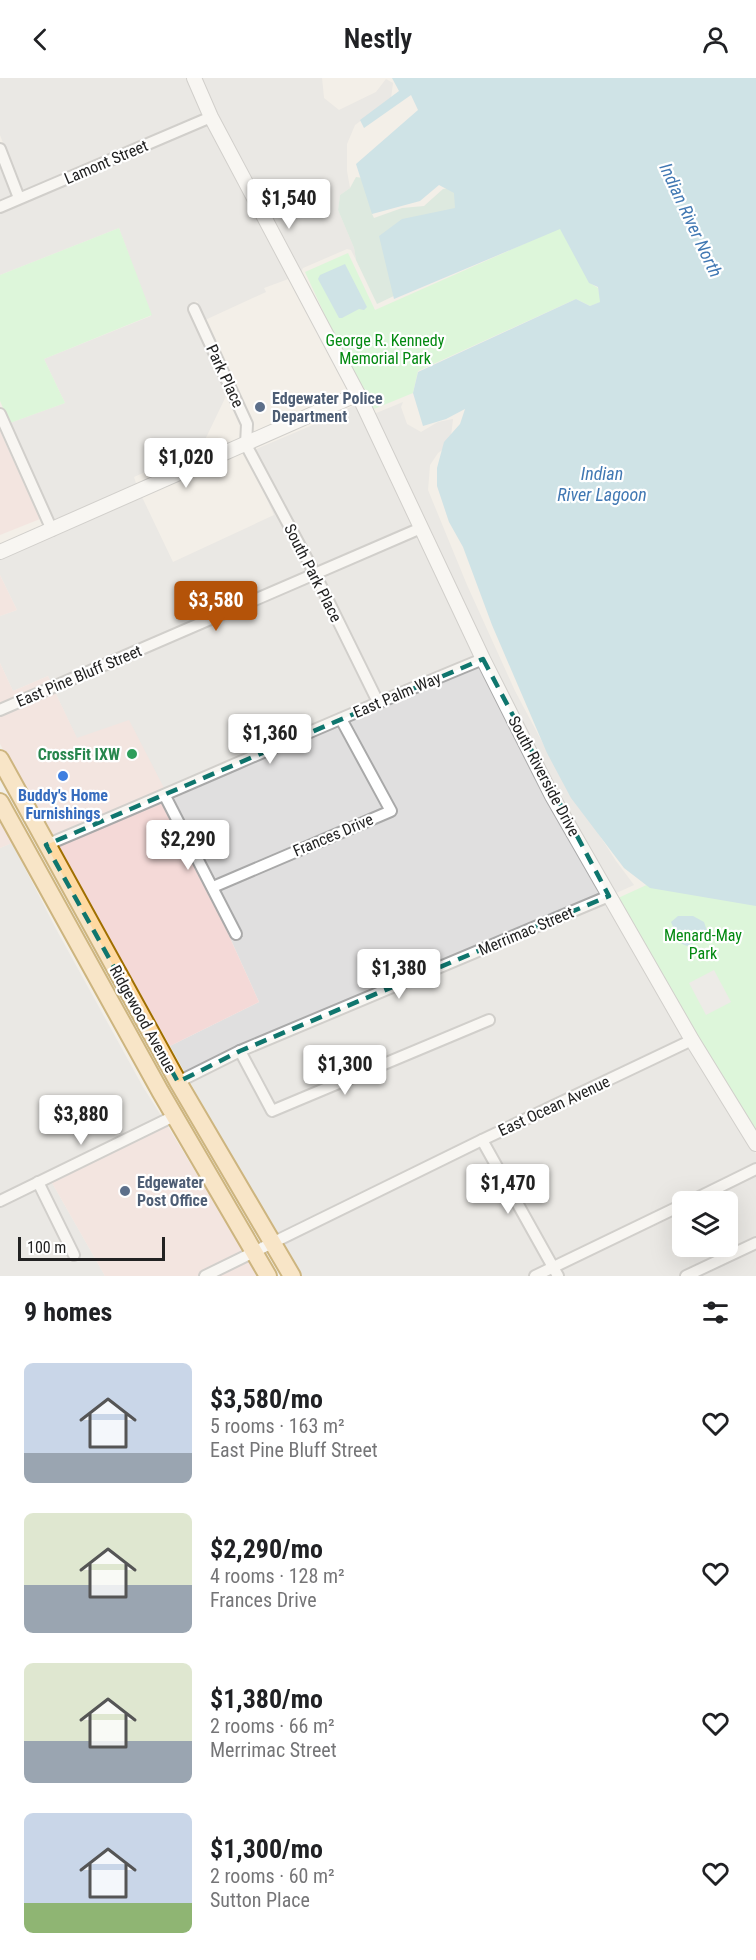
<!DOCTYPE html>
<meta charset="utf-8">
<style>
:root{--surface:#fff;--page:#f2f2f2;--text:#202124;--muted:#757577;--accent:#b45309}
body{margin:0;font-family:"Roboto Condensed",sans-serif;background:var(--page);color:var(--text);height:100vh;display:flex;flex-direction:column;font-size:22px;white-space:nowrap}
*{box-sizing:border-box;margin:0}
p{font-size:20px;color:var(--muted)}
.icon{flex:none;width:33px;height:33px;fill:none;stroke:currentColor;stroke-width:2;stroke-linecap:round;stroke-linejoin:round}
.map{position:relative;height:1198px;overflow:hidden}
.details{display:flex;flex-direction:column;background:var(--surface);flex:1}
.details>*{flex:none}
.buttons{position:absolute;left:672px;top:1113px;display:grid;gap:12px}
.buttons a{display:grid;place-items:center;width:66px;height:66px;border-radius:9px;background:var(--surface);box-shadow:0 6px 24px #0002;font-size:30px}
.scale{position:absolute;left:18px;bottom:15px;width:147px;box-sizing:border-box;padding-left:6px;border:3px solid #222;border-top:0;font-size:16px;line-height:21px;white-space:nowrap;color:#222;-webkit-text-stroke:4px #fff;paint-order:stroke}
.price{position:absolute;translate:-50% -51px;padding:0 14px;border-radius:6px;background:#fff;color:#222;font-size:20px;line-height:39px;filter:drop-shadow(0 2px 3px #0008)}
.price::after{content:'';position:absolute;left:50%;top:36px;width:18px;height:14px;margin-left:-9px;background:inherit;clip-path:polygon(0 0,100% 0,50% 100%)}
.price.current{background:var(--accent);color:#fff}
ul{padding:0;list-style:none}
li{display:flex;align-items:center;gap:18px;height:150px;padding:0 24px}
li span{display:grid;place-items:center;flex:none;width:168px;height:120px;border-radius:9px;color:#555}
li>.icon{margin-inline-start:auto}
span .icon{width:72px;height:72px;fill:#fffc;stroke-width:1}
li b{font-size:26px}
h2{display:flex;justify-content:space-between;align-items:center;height:72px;padding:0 24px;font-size:26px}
header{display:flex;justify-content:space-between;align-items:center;height:78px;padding:0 24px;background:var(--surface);font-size:27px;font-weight:600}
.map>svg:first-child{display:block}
</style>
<header><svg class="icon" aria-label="back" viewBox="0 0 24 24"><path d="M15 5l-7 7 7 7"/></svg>Nestly<svg class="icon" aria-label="person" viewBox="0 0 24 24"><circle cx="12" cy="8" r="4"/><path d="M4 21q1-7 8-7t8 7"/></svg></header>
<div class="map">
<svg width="756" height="1198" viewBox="0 0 756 1198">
<rect width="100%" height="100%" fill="#f3efe8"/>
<g fill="#e0dfdf" fill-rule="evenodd">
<path d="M0,0H188L204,36L22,113L0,57Z"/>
<path d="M199,0H322L324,20L339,32L376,14L386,1L393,5L391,20L355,47L347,66V93L350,110L340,117L338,132L354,170L356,182L351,172L347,171L303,190L300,196L216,36Z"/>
<path d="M209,46L291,200L264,210L266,214L205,242L197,223L188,228L227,316L202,368L134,399L137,409L54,445L10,345L65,325L44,281L151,238L119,150L0,197V135Z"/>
<path d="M0,85L13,117L0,123Z"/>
<path d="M403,324L401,329L407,346L421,354L438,344L453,341L450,366L438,375L430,387L428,412L467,507L515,613L556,690L616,783L634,807L614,816L556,715L487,579L374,336Z"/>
<path d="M357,326L414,447L317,489L254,372L327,341Z"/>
<path d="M262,410L307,493L51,604L48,598L13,613L0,585V538L17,532L0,497V480L142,419L173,484L274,437Z"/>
<path d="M419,457L476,578L380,617L322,499Z"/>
<path d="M312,503L371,621L163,712L77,661L55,614Z"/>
<path d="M481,588L688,965L756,1076V1198H298L170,968L259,924L168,723L380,629ZM682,1124H728V1168H682Z"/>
<path d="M12,765L56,851L143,1009L165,1044L47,1096L105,1198H0V770Z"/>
</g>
<g fill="#f4d9d7">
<path d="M0,353L40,441L0,457Z"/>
<path d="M0,497L17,532L0,538Z"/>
<path d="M0,585L13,613L48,598L51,604L0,626Z"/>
<path d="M55,614L77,660L129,642L164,710L163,712L51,758L0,666V638Z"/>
<path d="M168,723L259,924L170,968L57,768Z"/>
<path d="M0,741L12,765L0,770Z"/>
<path d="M165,1044L249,1181L259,1198H105L47,1096Z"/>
</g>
<path fill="#c4e2d5" d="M356,99L363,100L376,129L372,136L374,140L402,130L424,128L443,111L451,110L462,125L398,216L377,226L356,182L354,170L338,132L340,117L350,110Z"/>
<g fill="#c3ffc9">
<path d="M119,150L152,237L44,281L65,325L10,345L0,323V197Z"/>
<path d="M560,150L590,205L598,210L601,224L590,228L576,221L418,293L413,315L369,333L305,194L348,175L375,232Z"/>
<path d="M653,804L756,820V1057L616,821Z"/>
</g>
<path fill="#e6e6e6" d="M714,892L731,924L706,937L689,905Z"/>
<g fill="#a5d4e4">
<path d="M392,0H756V828L650,810L624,790L571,720L547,675L492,547L463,469L449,444L437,408V390L444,364L460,346L465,331L446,341L423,348L413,315L418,294L576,221L590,228L600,224L598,209L589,205L560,151L394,221L379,158L402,141L455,130L454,115L439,107L420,123L372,136L356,86L418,32L411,17L364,50L360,42L399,13Z"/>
<path d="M345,186L367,229L364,232L359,231L342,240H339L318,201L320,197Z"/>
<path d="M678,838H693L704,844L707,853L697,863L687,868L680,865L671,844Z"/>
</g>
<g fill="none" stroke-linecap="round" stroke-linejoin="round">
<defs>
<g id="minor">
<path d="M0,71L19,120"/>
<path d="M0,129L211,39"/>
<path d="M194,231L247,346L246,367L315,496L378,624"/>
<path d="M0,336L52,452"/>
<path d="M0,632L421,450"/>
<path d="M165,718L236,856"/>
<path d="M46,767C192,706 336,641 483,581"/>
<path d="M213,809L391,733L341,641"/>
<path d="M240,973L272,1033L489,942"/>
<path d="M178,1004L240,973L609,818"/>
<path d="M482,1062L558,1198"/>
<path d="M38,1104L74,1177"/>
<path d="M0,1123L174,1038"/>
<path d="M689,1124L756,1091"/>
<path d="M205,1198L482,1062L692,962"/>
<path d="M535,1198L682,1127"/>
<path d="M686,1198L756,1165"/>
</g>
<g id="tertiary">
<path d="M194,0L211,39L358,316L483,581L552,718L692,962L756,1066"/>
<path d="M0,474L358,316"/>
</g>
<g id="primary">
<path d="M0,681L178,1004L292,1198"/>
<path d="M0,724L160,1013L268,1198"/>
</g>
</defs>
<use href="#minor" stroke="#a9a9a9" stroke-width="14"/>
<use href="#tertiary" stroke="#a9a9a9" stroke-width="16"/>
<use href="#primary" stroke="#a06f00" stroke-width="20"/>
<use href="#minor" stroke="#fff" stroke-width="10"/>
<use href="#tertiary" stroke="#fff" stroke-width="14"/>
<use href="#primary" stroke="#ffd9a1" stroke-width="16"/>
</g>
<path d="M0 0H756V1198H0ZM483,581L609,818L240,973L178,1004L46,767Z" fill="#f3efe8" fill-opacity=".55" fill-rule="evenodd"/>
<path fill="none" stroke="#0f766e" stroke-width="4.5" stroke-dasharray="12 8" stroke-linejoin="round" d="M483,581L609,818L240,973L178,1004L46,767Z"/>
<g fill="#5c6f8a" stroke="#fff" stroke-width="2">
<circle cx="260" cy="329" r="6"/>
<circle cx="125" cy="1113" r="6"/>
</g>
<circle fill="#2e9e5b" stroke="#fff" stroke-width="2" cx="132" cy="676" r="6"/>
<circle fill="#3f7fe0" stroke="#fff" stroke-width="2" cx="63" cy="698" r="6"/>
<g text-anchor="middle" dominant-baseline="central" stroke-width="4.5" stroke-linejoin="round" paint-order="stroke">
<g font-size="16" fill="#222" stroke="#fff">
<text transform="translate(106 84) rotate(-23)">Lamont Street</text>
<text transform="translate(225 298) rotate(65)">Park Place</text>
<text transform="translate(313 495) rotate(63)">South Park Place</text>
<text transform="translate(79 598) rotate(-23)">East Pine Bluff Street</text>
<text transform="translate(397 617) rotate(-23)">East Palm Way</text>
<text transform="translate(544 698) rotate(62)">South Riverside Drive</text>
<text transform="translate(333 757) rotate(-23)">Frances Drive</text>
<text transform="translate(526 853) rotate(-23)">Merrimac Street</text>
<text transform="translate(143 941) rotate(61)">Ridgewood Avenue</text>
<text transform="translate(554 1028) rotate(-25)">East Ocean Avenue</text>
</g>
<g font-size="16" fill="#028910" stroke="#fff">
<text x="385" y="262">George R. Kennedy<tspan x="385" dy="18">Memorial Park</tspan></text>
<text x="703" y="857">Menard-May<tspan x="703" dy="18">Park</tspan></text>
</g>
<g font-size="16" font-weight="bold" fill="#4e5e75" stroke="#fff" text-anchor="start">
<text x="272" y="320">Edgewater Police<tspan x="272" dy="18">Department</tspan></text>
<text x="137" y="1104">Edgewater<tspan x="137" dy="18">Post Office</tspan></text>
</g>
<g font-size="16" font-weight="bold" fill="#27864d" stroke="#fff" text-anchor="end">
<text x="120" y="676">CrossFit IXW</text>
</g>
<g font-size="16" font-weight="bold" fill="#366cbe" stroke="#fff">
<text x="63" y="717">Buddy's Home<tspan x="63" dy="18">Furnishings</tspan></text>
</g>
<g font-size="18" font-style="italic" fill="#4178b3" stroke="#fff">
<text transform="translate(691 142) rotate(65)">Indian River North</text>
<text x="602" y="395">Indian<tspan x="602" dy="21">River Lagoon</tspan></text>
</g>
</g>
</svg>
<div class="buttons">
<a><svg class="icon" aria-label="layers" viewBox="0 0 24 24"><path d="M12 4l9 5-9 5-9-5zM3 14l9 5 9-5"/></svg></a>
</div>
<div class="scale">100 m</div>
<b class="price" style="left:289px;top:152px">$1,540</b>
<b class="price" style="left:186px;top:411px">$1,020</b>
<b class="price current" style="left:216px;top:554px">$3,580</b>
<b class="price" style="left:270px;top:687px">$1,360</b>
<b class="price" style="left:188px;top:793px">$2,290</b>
<b class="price" style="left:399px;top:922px">$1,380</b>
<b class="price" style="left:345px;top:1018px">$1,300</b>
<b class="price" style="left:81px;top:1068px">$3,880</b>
<b class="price" style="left:508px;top:1137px">$1,470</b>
</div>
<section class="details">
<h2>9 homes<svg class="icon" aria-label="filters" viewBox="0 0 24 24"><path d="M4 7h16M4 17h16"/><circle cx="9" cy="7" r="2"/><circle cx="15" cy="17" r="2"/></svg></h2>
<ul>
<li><span style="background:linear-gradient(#c9d6e8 75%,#9aa5b1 0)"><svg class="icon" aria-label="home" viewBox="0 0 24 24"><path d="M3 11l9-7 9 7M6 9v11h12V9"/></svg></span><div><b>$3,580/mo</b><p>5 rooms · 163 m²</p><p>East Pine Bluff Street</p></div><svg class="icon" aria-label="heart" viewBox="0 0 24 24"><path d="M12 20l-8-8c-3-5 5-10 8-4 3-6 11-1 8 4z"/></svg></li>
<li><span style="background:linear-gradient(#dfe7d0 60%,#9aa5b1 0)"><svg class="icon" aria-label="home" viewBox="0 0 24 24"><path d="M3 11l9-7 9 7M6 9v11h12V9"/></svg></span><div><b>$2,290/mo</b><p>4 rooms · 128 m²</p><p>Frances Drive</p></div><svg class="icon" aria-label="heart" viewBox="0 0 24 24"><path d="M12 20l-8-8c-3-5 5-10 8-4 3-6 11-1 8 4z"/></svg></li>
<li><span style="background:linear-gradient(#dfe7d0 65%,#9aa5b1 0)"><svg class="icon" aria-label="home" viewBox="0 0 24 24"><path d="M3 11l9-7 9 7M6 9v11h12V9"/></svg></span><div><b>$1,380/mo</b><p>2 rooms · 66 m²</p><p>Merrimac Street</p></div><svg class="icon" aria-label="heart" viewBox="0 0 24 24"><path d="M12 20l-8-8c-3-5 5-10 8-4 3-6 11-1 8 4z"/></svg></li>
<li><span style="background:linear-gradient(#c9d6e8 75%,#8fb573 0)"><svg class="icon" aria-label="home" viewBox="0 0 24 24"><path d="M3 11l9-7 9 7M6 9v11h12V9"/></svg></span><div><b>$1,300/mo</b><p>2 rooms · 60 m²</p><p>Sutton Place</p></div><svg class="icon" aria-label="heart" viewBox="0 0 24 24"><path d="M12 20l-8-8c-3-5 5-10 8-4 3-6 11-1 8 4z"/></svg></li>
</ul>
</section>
